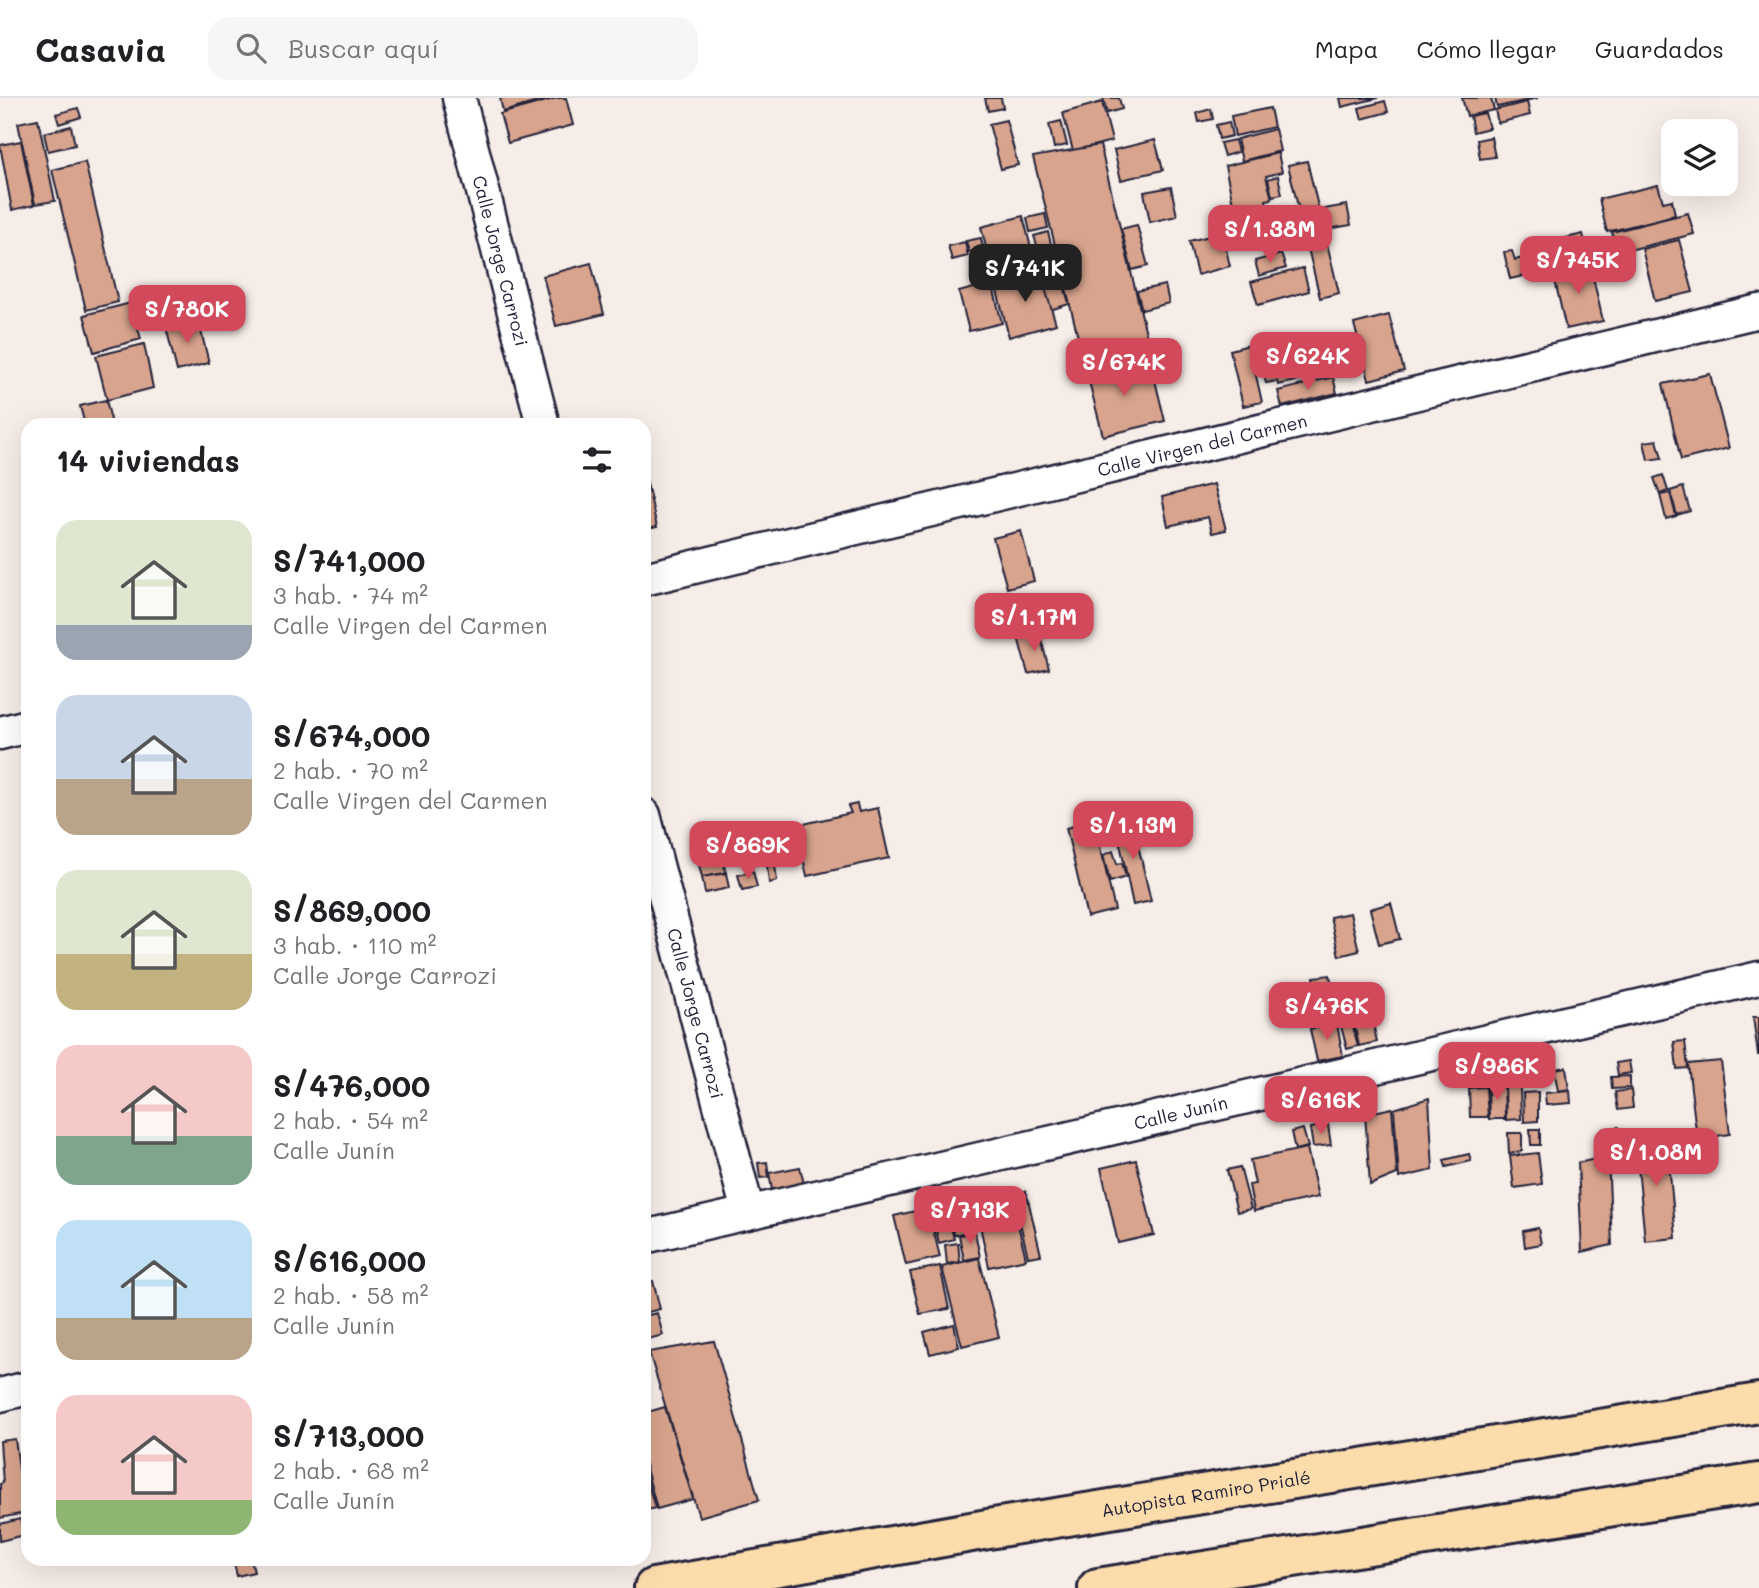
<!DOCTYPE html>
<html lang="es">
<meta charset="utf-8">
<style>
:root{--surface:#fff;--page:#f6f6f6;--text:#202124;--muted:#757577;--line:#e0e0e0;--accent:#d1495b}
body{margin:0;font-family:Mali,sans-serif;background:var(--page);color:var(--text);height:100vh;display:flex;flex-direction:column;font-size:26px;white-space:nowrap}
*{box-sizing:border-box;margin:0}
p{font-size:23px;color:var(--muted)}
.icon{flex:none;width:38px;height:38px;fill:none;stroke:currentColor;stroke-width:2;stroke-linecap:round;stroke-linejoin:round}
.map{position:relative;flex:1;overflow:hidden}
.panel{position:absolute;left:21px;top:320px;width:630px;height:1148px;display:flex;flex-direction:column;background:var(--surface);border-radius:21px;box-shadow:0 7px 28px #0002}
.panel>*{flex:none}
.controls{position:absolute;left:1661px;top:21px;display:grid;gap:14px}
.controls a{display:grid;place-items:center;width:77px;height:77px;border-radius:14px;background:var(--surface);box-shadow:0 7px 28px #0002;font-size:35px}
.price{position:absolute;translate:-50% -60px;padding:0 16px;border-radius:14px;background:var(--accent);color:#fff;font-size:23px;line-height:46px;filter:drop-shadow(0 2px 4px #0008)}
.price::after{content:'';position:absolute;left:50%;top:42px;width:21px;height:16px;margin-left:-10px;background:inherit;clip-path:polygon(0 0,100% 0,50% 100%)}
.price.on{background:#222;color:#fff}
ul{padding:0;list-style:none}
li{display:flex;align-items:center;gap:21px;height:175px;padding:0 35px}
li span{display:grid;place-items:center;flex:none;width:196px;height:140px;border-radius:21px;color:#555}
li>.icon{margin-inline-start:auto}
span .icon{width:84px;height:84px;fill:#fffc;stroke-width:1}
li b{font-size:30px}
h2{display:flex;justify-content:space-between;align-items:center;height:84px;padding:0 35px;font-size:30px}
header{display:flex;align-items:center;gap:42px;box-sizing:border-box;height:98px;padding:0 35px;background:var(--surface);border-bottom:2px solid var(--line)}
header strong{font-size:33px}
nav{display:flex;gap:38px;margin-inline-start:auto;font-size:24px}
.search{width:490px;height:63px;background:var(--page);display:flex;align-items:center;gap:18px;box-sizing:border-box;padding:0 24px;border-radius:21px;color:var(--muted);font-size:26px}
.map>svg:first-child{display:block}
</style>
<header>
<strong>Casavia</strong>
<div class="search"><svg class="icon" aria-label="search" viewBox="0 0 24 24"><circle cx="10" cy="10" r="6"/><path d="M15 15l6 6"/></svg>Buscar aquí</div>
<nav><a>Mapa</a><a>Cómo llegar</a><a>Guardados</a></nav>
</header>
<div class="map">
<svg width="1759" height="1490" viewBox="0 0 1759 1490">
<rect width="100%" height="100%" fill="#f7ede8"/>
<filter id="ink" filterUnits="userSpaceOnUse"><feTurbulence type="fractalNoise" baseFrequency=".0143" numOctaves="2"/><feDisplacementMap in="SourceGraphic" scale="14" xChannelSelector="R" yChannelSelector="G"/><feConvolveMatrix kernelMatrix="1 2 1 2 8 2 1 2 1" color-interpolation-filters="sRGB"/></filter>
<g filter="url(#ink)">
<g fill="#d8a48d" stroke="#22223b" stroke-width="2">
<path d="M500,0H551L503,14Z"/>
<path d="M557,0H566L573,27L508,45L500,16Z"/>
<path d="M985,0H1001L1003,10L988,13Z"/>
<path d="M1103,0H1119L1122,11L1107,15Z"/>
<path d="M1340,0H1378L1342,9Z"/>
<path d="M1462,0H1491L1494,12L1467,18Z"/>
<path d="M1495,0H1538L1497,9Z"/>
<path d="M1385,3L1388,14L1362,21L1359,10Z"/>
<path d="M1102,4L1112,43L1073,53L1063,15Z"/>
<path d="M1527,4L1530,17L1498,25L1495,12Z"/>
<path d="M78,10L81,19L59,26L56,16Z"/>
<path d="M1270,10L1274,29L1235,38L1231,18Z"/>
<path d="M1211,11L1213,21L1199,24L1197,15Z"/>
<path d="M1485,15L1489,30L1473,34L1470,18Z"/>
<path d="M38,21L55,103L35,106L18,25Z"/>
<path d="M1006,22L1018,67L1001,71L989,26Z"/>
<path d="M1061,23L1067,47L1054,50L1049,26Z"/>
<path d="M1229,24L1232,38L1219,41L1216,27Z"/>
<path d="M71,28L75,47L48,53L44,35Z"/>
<path d="M1275,31L1280,53L1242,63L1237,41Z"/>
<path d="M1491,39L1495,59L1480,61L1477,42Z"/>
<path d="M1155,42L1163,72L1121,82L1114,52Z"/>
<path d="M1235,42L1238,54L1224,58L1220,45Z"/>
<path d="M21,43L34,107L12,112L0,47Z"/>
<path d="M1100,47L1153,264L1101,277L1095,256L1083,259L1033,59Z"/>
<path d="M1278,55L1282,74L1266,78L1272,101L1266,102L1267,107L1235,115L1225,68Z"/>
<path d="M1307,63L1339,195L1320,200L1288,67Z"/>
<path d="M85,64L118,204L86,212L52,72Z"/>
<path d="M1278,78L1282,96L1272,98L1268,81Z"/>
<path d="M1658,87L1663,104L1672,102L1675,117L1607,134L1599,101Z"/>
<path d="M1171,89L1177,118L1150,124L1144,94Z"/>
<path d="M1347,107L1351,127L1328,131L1324,111Z"/>
<path d="M1688,115L1694,136L1617,155L1612,134Z"/>
<path d="M1045,116L1048,130L1030,134L1027,120Z"/>
<path d="M1023,118L1033,158L991,169L981,129Z"/>
<path d="M1137,127L1148,168L1132,172L1121,131Z"/>
<path d="M1048,134L1052,150L1039,153L1034,138Z"/>
<path d="M1222,135L1230,168L1197,177L1189,143Z"/>
<path d="M1583,136L1590,163L1510,181L1504,154L1512,153L1515,162L1530,158L1528,149Z"/>
<path d="M981,140L983,150L969,154L966,143Z"/>
<path d="M1679,142L1693,194L1655,203L1642,151Z"/>
<path d="M965,144L968,158L952,162L948,148Z"/>
<path d="M1055,152L1069,206L1050,212L1036,157Z"/>
<path d="M1281,156L1286,170L1259,178L1255,163Z"/>
<path d="M1035,160L1039,173L1018,179L1014,166Z"/>
<path d="M591,165L604,216L556,228L543,178Z"/>
<path d="M1590,166L1603,223L1566,231L1553,174Z"/>
<path d="M1303,170L1309,193L1258,207L1251,184Z"/>
<path d="M1040,174L1056,226L1009,239L995,185Z"/>
<path d="M992,185L1002,225L969,233L959,194Z"/>
<path d="M1165,187L1169,205L1142,212L1137,193Z"/>
<path d="M131,205L141,241L94,254L84,217Z"/>
<path d="M1389,217L1404,273L1369,282L1354,226Z"/>
<path d="M198,221L209,265L177,273L166,229Z"/>
<path d="M1330,238L1338,269L1308,276L1300,245Z"/>
<path d="M144,246L153,290L107,302L96,258Z"/>
<path d="M1249,247L1262,304L1243,308L1230,252Z"/>
<path d="M1297,247L1305,281L1278,287L1277,283L1266,285L1262,271L1273,268L1270,254Z"/>
<path d="M1095,257L1100,278L1151,266L1165,323L1103,338L1083,260Z"/>
<path d="M1710,276L1729,350L1681,362L1663,286Z"/>
<path d="M1333,279L1337,295L1282,309L1278,293Z"/>
<path d="M106,302L112,326L85,327L80,308Z"/>
<path d="M1657,342L1662,360L1648,362L1644,344Z"/>
<path d="M1663,377L1668,393L1660,396L1654,380Z"/>
<path d="M646,381L657,429L644,432V382Z"/>
<path d="M1214,386L1226,432L1212,435L1208,419L1168,428L1162,399Z"/>
<path d="M1683,389L1690,413L1677,417L1670,393Z"/>
<path d="M1670,395L1676,418L1666,421L1660,397Z"/>
<path d="M1021,433L1034,483L1007,490L993,440Z"/>
<path d="M1039,533L1049,571L1028,576L1018,539Z"/>
<path d="M857,706L859,714L878,710L889,760L807,778L795,728L851,715L848,708Z"/>
<path d="M1131,717L1151,803L1133,807L1115,722Z"/>
<path d="M1094,723L1115,812L1087,819L1066,730Z"/>
<path d="M788,737L792,757L766,762L762,742Z"/>
<path d="M1113,753L1117,766L1122,765L1126,779L1110,784L1103,757Z"/>
<path d="M722,758L726,775L702,779L698,763Z"/>
<path d="M775,767L777,783L769,785L767,768Z"/>
<path d="M753,773L757,789L742,792L738,777Z"/>
<path d="M726,775L729,790L705,795L702,779Z"/>
<path d="M1391,805L1400,841L1379,846L1370,811Z"/>
<path d="M1350,815L1359,853L1339,858L1330,819Z"/>
<path d="M1330,877L1337,918L1322,920L1314,879Z"/>
<path d="M1365,889L1377,944L1359,948L1347,893Z"/>
<path d="M1346,892L1352,924L1340,926L1334,894Z"/>
<path d="M1753,919H1759V957H1758Z"/>
<path d="M1352,925L1358,948L1347,951L1341,928Z"/>
<path d="M1337,926L1343,958L1317,963L1310,931Z"/>
<path d="M1685,943L1688,970L1677,971L1674,944Z"/>
<path d="M1629,963L1631,975L1618,977L1616,965Z"/>
<path d="M1721,963L1730,1036L1697,1041L1688,966Z"/>
<path d="M1566,969L1569,991L1558,993L1554,971Z"/>
<path d="M1630,978V990L1612,991L1611,979Z"/>
<path d="M1504,987L1505,1021H1489L1488,988Z"/>
<path d="M1520,988L1521,1021L1506,1022L1505,989Z"/>
<path d="M1486,989L1488,1019H1470L1469,990Z"/>
<path d="M1631,992L1633,1010L1618,1012L1615,994Z"/>
<path d="M1570,993L1571,1005L1546,1007L1545,995Z"/>
<path d="M1538,994V1023L1524,1024L1523,995Z"/>
<path d="M1429,1000L1433,1072L1399,1080L1394,1011Z"/>
<path d="M1392,1010L1397,1076L1370,1087L1365,1016Z"/>
<path d="M1328,1027L1331,1047L1313,1049L1310,1030Z"/>
<path d="M1619,1029L1621,1044L1605,1046L1603,1031Z"/>
<path d="M1303,1031L1308,1049L1295,1052L1291,1034Z"/>
<path d="M1530,1031H1540V1047H1531Z"/>
<path d="M1666,1033L1676,1140L1645,1143L1636,1047L1650,1046L1649,1034Z"/>
<path d="M1508,1035H1522V1053L1509,1056Z"/>
<path d="M1307,1050L1318,1099L1254,1113L1249,1087L1255,1086L1250,1062Z"/>
<path d="M1538,1055L1542,1086L1514,1090L1510,1058Z"/>
<path d="M1469,1056L1471,1063L1446,1069L1444,1062Z"/>
<path d="M1608,1058L1612,1147L1582,1154L1578,1065Z"/>
<path d="M1136,1062L1154,1137L1118,1145L1101,1070Z"/>
<path d="M767,1064L769,1079L760,1080L758,1065Z"/>
<path d="M800,1069L804,1086L772,1092L769,1075Z"/>
<path d="M1240,1069L1251,1111L1237,1114L1227,1072Z"/>
<path d="M1026,1093L1041,1157L1028,1159L1013,1095Z"/>
<path d="M1011,1097L1026,1161L989,1169L975,1105Z"/>
<path d="M945,1106L954,1141L939,1145L930,1109Z"/>
<path d="M969,1107L975,1132L954,1137L947,1112Z"/>
<path d="M928,1110L940,1159L906,1167L894,1118Z"/>
<path d="M1538,1130L1541,1146L1525,1149L1523,1133Z"/>
<path d="M975,1134L980,1159L964,1162L959,1137Z"/>
<path d="M958,1145L960,1164L947,1166L945,1147Z"/>
<path d="M979,1160L999,1239L962,1248L942,1169Z"/>
<path d="M940,1168L949,1211L920,1216L910,1174Z"/>
<path d="M653,1183L660,1211L644,1215V1185Z"/>
<path d="M657,1215L663,1237L645,1242L644,1218Z"/>
<path d="M954,1226L959,1249L930,1256L924,1234Z"/>
<path d="M714,1243L759,1402L699,1419L649,1254Z"/>
<path d="M665,1309L693,1401L657,1411L644,1363V1315Z"/>
<path d="M15,1341L25,1415L0,1420V1386L3,1385L0,1343Z"/>
<path d="M644,1372L655,1410L644,1413Z"/>
<path d="M20,1421L24,1437L0,1443V1426Z"/>
<path d="M233,1461H251L254,1474L237,1478Z"/>
</g>
<g fill="none" stroke-linecap="round" stroke-linejoin="round">
<defs>
<g id="minor">
<path id="s1" d="M459,0L543,327"/>
<path id="s2" d="M644,481L1759,213"/>
<path d="M0,635L28,628"/>
<path id="s3" d="M644,717L748,1114"/>
<path id="s4" d="M644,1139L1759,880"/>
<path d="M0,1297L28,1290"/>
</g>
<g id="highway">
<path id="s5" d="M654,1490L988,1431L1759,1305"/>
<path d="M1098,1490L1759,1385"/>
</g>
</defs>
<use href="#minor" stroke="#22223b" stroke-width="37"/>
<use href="#highway" stroke="#22223b" stroke-width="44"/>
<use href="#minor" stroke="#fff" stroke-width="32"/>
<use href="#highway" stroke="#fddcac" stroke-width="38"/>
</g>
</g>
<g text-anchor="middle" dominant-baseline="central" stroke-width="5" stroke-linejoin="round" paint-order="stroke">
<g font-size="18" fill="#22223b" stroke="#fff">
<text stroke="none"><textPath href="#s1" startOffset="168">Calle Jorge Carrozi</textPath></text>
<text stroke="none"><textPath href="#s2" startOffset="574">Calle Virgen del Carmen</textPath></text>
<text stroke="none"><textPath href="#s3" startOffset="205">Calle Jorge Carrozi</textPath></text>
<text stroke="none"><textPath href="#s4" startOffset="551">Calle Junín</textPath></text>
<text stroke="none"><textPath href="#s5" startOffset="560">Autopista Ramiro Prialé</textPath></text>
</g>
</g>
</svg>
<div class="controls">
<a><svg class="icon" aria-label="layers" viewBox="0 0 24 24"><path d="M12 4l9 5-9 5-9-5zM3 14l9 5 9-5"/></svg></a>
</div>
<b class="price" style="left:1270px;top:167px">S/1.38M</b>
<b class="price" style="left:1578px;top:198px">S/745K</b>
<b class="price on" style="left:1025px;top:206px">S/741K</b>
<b class="price" style="left:187px;top:247px">S/780K</b>
<b class="price" style="left:1308px;top:294px">S/624K</b>
<b class="price" style="left:1124px;top:300px">S/674K</b>
<b class="price" style="left:1034px;top:555px">S/1.17M</b>
<b class="price" style="left:1133px;top:763px">S/1.13M</b>
<b class="price" style="left:748px;top:783px">S/869K</b>
<b class="price" style="left:1327px;top:944px">S/476K</b>
<b class="price" style="left:1497px;top:1004px">S/986K</b>
<b class="price" style="left:1321px;top:1038px">S/616K</b>
<b class="price" style="left:1656px;top:1090px">S/1.08M</b>
<b class="price" style="left:970px;top:1148px">S/713K</b>
<section class="panel">
<h2>14 viviendas<svg class="icon" aria-label="filters" viewBox="0 0 24 24"><path d="M4 7h16M4 17h16"/><circle cx="9" cy="7" r="2"/><circle cx="15" cy="17" r="2"/></svg></h2>
<ul>
<li><span style="background:linear-gradient(#dfe7d0 75%,#9aa5b1 0)"><svg class="icon" aria-label="home" viewBox="0 0 24 24"><path d="M3 11l9-7 9 7M6 9v11h12V9"/></svg></span><div><b>S/741,000</b><p>3 hab. · 74 m²</p><p>Calle Virgen del Carmen</p></div></li>
<li><span style="background:linear-gradient(#c9d6e8 60%,#b9a48a 0)"><svg class="icon" aria-label="home" viewBox="0 0 24 24"><path d="M3 11l9-7 9 7M6 9v11h12V9"/></svg></span><div><b>S/674,000</b><p>2 hab. · 70 m²</p><p>Calle Virgen del Carmen</p></div></li>
<li><span style="background:linear-gradient(#dfe7d0 60%,#c2b280 0)"><svg class="icon" aria-label="home" viewBox="0 0 24 24"><path d="M3 11l9-7 9 7M6 9v11h12V9"/></svg></span><div><b>S/869,000</b><p>3 hab. · 110 m²</p><p>Calle Jorge Carrozi</p></div></li>
<li><span style="background:linear-gradient(#f6c9c9 65%,#7fa58c 0)"><svg class="icon" aria-label="home" viewBox="0 0 24 24"><path d="M3 11l9-7 9 7M6 9v11h12V9"/></svg></span><div><b>S/476,000</b><p>2 hab. · 54 m²</p><p>Calle Junín</p></div></li>
<li><span style="background:linear-gradient(#bfe0f5 70%,#b9a48a 0)"><svg class="icon" aria-label="home" viewBox="0 0 24 24"><path d="M3 11l9-7 9 7M6 9v11h12V9"/></svg></span><div><b>S/616,000</b><p>2 hab. · 58 m²</p><p>Calle Junín</p></div></li>
<li><span style="background:linear-gradient(#f6c9c9 75%,#8fb573 0)"><svg class="icon" aria-label="home" viewBox="0 0 24 24"><path d="M3 11l9-7 9 7M6 9v11h12V9"/></svg></span><div><b>S/713,000</b><p>2 hab. · 68 m²</p><p>Calle Junín</p></div></li>
</ul>
</section>
</div>
